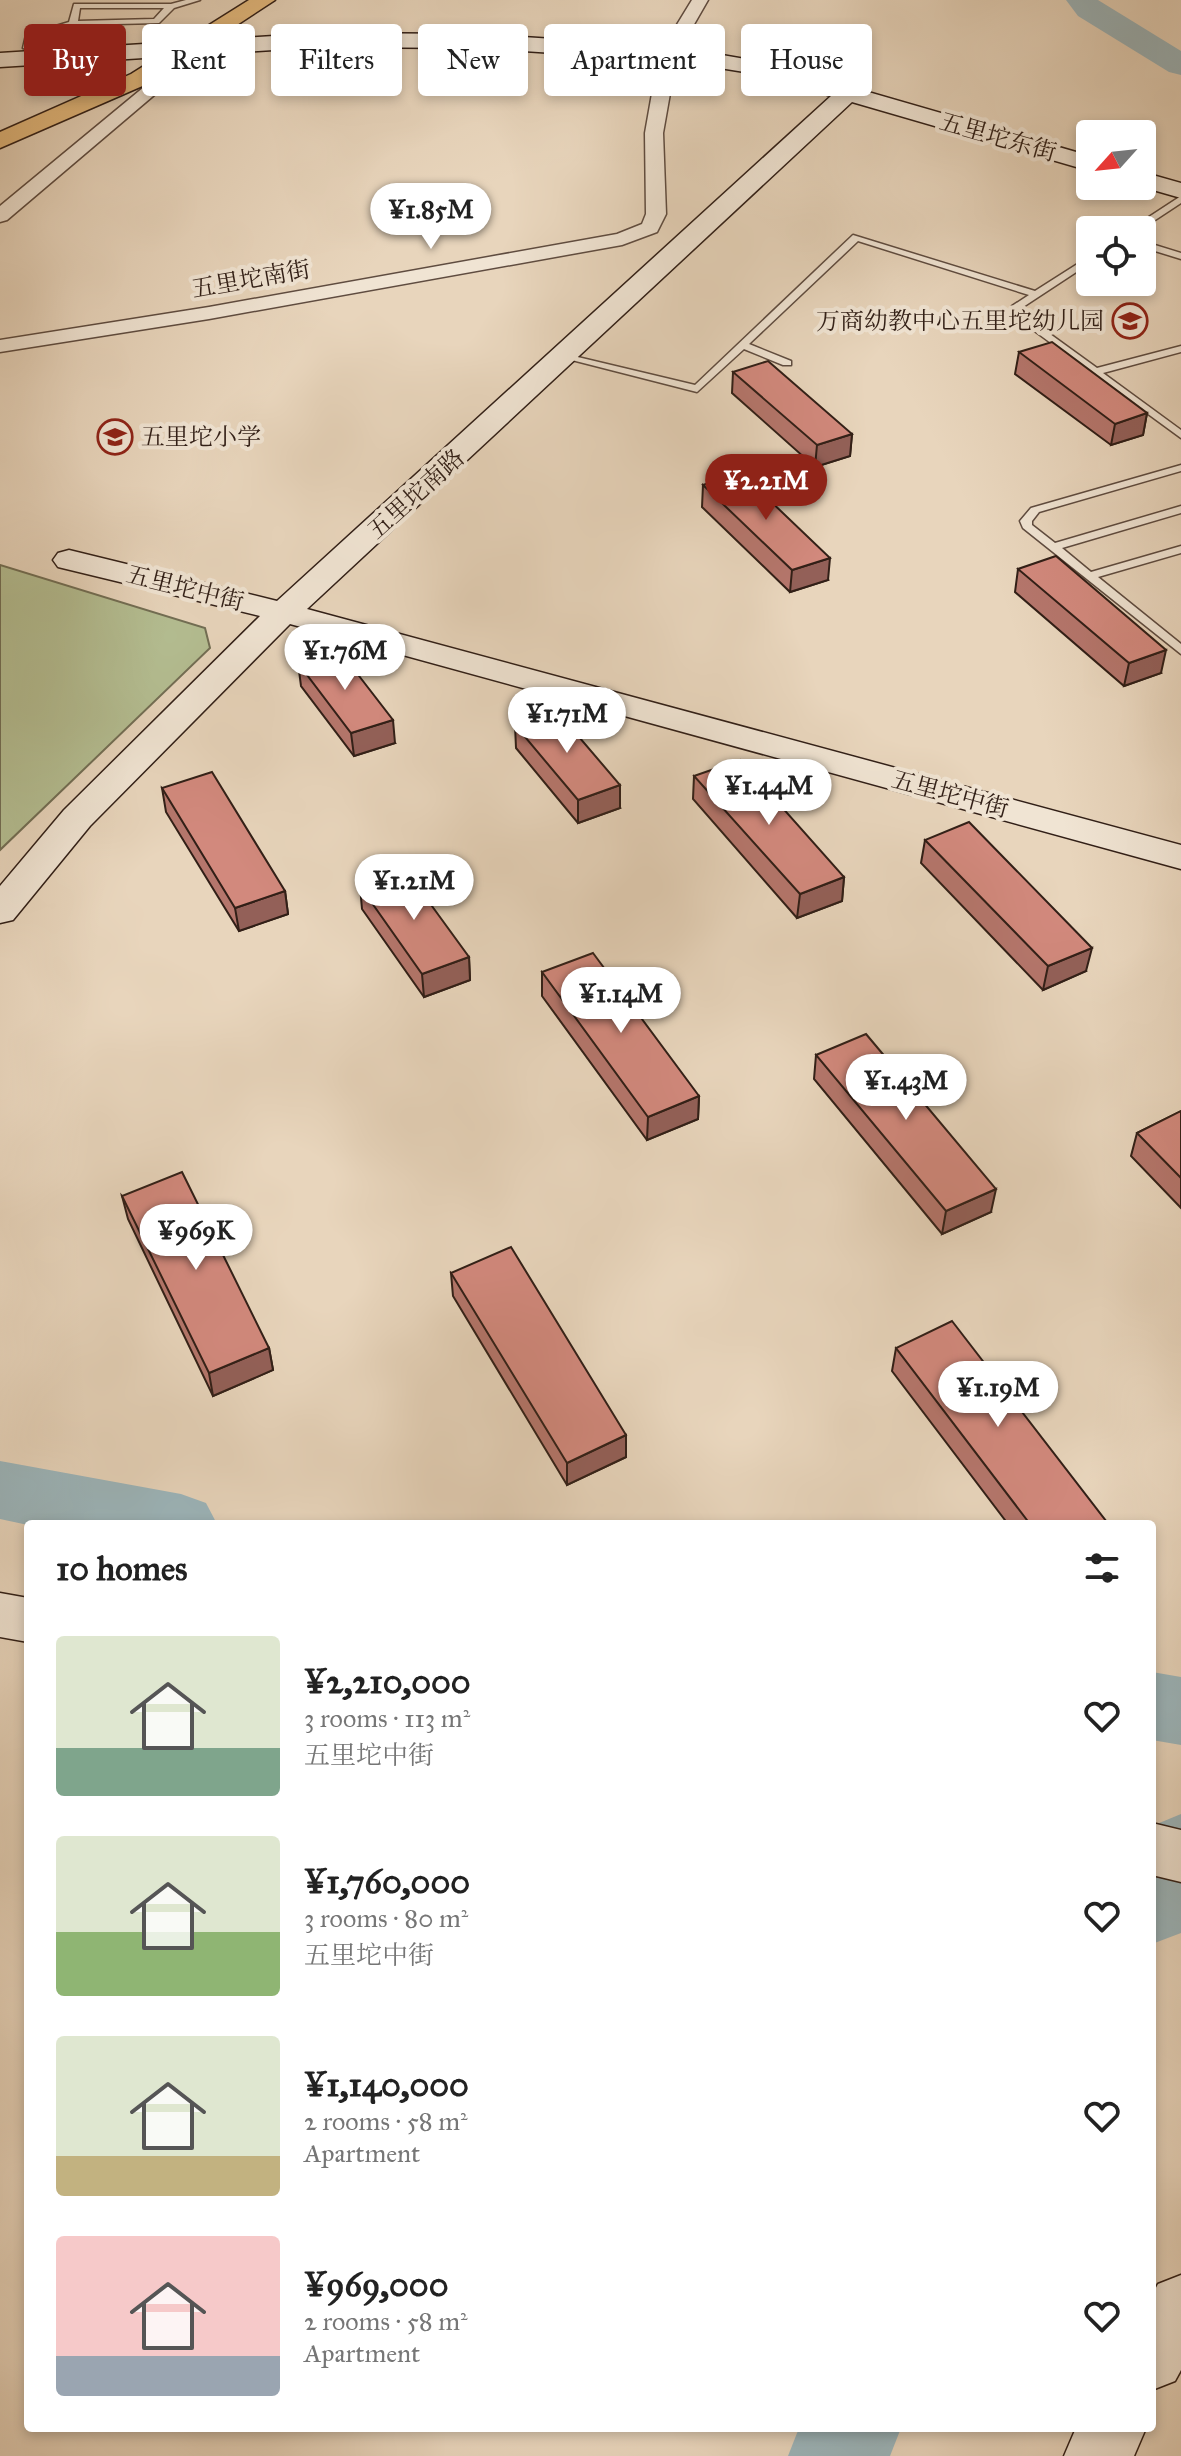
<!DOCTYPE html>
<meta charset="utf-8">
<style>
:root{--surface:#fff;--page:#f2f2f2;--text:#222;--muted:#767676;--accent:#8f2418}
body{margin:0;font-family:"IM FELL Great Primer","Noto Serif SC",serif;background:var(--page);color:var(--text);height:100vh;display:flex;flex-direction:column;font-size:30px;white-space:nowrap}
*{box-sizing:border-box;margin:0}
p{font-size:26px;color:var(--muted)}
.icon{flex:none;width:44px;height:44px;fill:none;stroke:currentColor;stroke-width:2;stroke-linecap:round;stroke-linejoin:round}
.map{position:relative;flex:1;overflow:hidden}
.side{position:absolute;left:24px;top:1520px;width:1132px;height:912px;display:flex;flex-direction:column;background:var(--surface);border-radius:8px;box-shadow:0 4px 12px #0003}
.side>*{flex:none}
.hud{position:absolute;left:24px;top:24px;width:1134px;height:72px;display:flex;gap:16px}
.needle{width:52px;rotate:243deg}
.tools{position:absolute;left:1076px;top:120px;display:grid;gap:16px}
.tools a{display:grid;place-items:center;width:80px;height:80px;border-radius:8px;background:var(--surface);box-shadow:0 4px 12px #0003;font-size:40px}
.price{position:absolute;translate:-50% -68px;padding:0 18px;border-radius:28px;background:#fff;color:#222;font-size:26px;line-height:52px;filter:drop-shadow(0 2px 4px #0008)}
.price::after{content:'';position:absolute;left:50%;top:48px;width:24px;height:18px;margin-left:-12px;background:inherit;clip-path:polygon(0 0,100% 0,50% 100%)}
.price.current{background:var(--accent);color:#fff}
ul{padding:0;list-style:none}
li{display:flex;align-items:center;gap:24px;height:200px;padding:0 32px}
li span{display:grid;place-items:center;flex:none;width:224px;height:160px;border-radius:8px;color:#555}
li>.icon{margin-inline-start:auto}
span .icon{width:96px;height:96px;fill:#fffc;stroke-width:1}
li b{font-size:34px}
h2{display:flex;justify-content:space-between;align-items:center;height:96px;padding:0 32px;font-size:34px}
.tag{padding:0 28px;border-radius:8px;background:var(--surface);box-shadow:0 4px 12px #0003;font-size:28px;line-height:72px}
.tag.current{background:var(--accent);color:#fff}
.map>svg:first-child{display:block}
</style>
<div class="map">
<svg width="1181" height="2456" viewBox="0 0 1181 2456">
<rect width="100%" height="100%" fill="#e8d5bc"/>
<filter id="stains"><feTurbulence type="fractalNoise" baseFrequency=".0025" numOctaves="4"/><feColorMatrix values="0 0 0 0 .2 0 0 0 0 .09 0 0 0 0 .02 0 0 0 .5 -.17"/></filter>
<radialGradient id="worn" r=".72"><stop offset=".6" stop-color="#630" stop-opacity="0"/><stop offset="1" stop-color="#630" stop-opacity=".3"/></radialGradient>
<path fill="#b4be92" stroke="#726e54" stroke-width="2" d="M0,565L205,628L210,648L0,850Z"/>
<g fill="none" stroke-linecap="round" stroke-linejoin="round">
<g fill="#9cb6bc" fill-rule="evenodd">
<path d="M1066,0H1098L1181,51V75L1169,72L1078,16Z"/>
<path d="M0,1461L181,1494L206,1503L217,1524L28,1525L0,1519Z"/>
<path d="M1152,1672L1181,1677V1745L1152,1740Z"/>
<path d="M1181,1814V1933L1152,1944V1826Z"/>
<path d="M799,2428H901L890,2456H788Z"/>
</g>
<defs>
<g id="lane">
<path d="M186,0H200L174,8L159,23L74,25L33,38L30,50L23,48L26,35L69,22L74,4H171ZM80,8H164L154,19L78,21Z"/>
<path d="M1181,196V203L1140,230H1129Z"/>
<path d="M853,235L1035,291L1090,256V263L1020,309L1021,313L1097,368L1181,346V352L1103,373L1181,430V438L1014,316L1012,306L1029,295L858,241L749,344L791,361V365H783L744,349L697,392L560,357L565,354L695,385Z"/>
<path d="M1142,241L1181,253V259L1142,247Z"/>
<path d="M1181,465V471L1039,512L1032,521V525L1055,543L1181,506V513L1062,548L1091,572L1181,546V553L1098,577L1181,644V654L1023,528L1020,521L1031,508Z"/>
</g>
<g id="street">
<path d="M692,0H708L677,54L663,133L666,214L657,232L622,245L209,319L0,352V340L209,307L617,234L642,224L646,214L645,133L659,54Z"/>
<path d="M139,74L166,85L7,220L0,222V206L144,87L130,79Z"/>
</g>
<g id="secondary">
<path d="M321,33L477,34L676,47L768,63L1090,156V171L852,102L307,609L1181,845V869L290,624L90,826L13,920L0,923V886L64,810L260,616L58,567L53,560L58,553L69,550L277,601L831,96L757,74L676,61L477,48L321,47L0,67V53Z"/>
<path d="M1142,172L1181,183V198L1139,186H1142Z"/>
<path d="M0,1593L28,1598V1642L0,1637Z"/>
<path d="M1152,1823L1181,1830V1882L1152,1875Z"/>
<path d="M1181,2275V2370L1175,2381L1152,2390V2295L1158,2284Z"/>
<path d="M1076,2428H1146L1134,2456H1064Z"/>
</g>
<path id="highway" d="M249,0H275L147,84L0,148V132L131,74Z"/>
</defs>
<use href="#lane" stroke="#5f4c40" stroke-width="3"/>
<use href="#street" stroke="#5f4c40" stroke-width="3"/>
<use href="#secondary" stroke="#311f17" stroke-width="3"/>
<use href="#highway" stroke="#311f17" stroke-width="3"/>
<use href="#lane" fill="#f0e4d3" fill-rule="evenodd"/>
<use href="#street" fill="#f0e4d3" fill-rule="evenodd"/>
<use href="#secondary" fill="#f0e4d3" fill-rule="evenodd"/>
<use href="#highway" fill="#e4ba7e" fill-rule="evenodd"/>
</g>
<g fill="#b5766c" stroke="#311f17" stroke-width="2">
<path d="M1019,352L1147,413L1143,435L1111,445L1015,374Z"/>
<path d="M733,372L852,434L850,456L815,467L732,393Z"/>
<path d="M703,485L828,580L790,592L702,507Z"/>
<path d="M1018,569L1161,673L1124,686L1015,592Z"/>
<path d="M298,663L395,743L354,756L301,686Z"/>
<path d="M515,725L620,808L578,823L516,748Z"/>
<path d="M694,776L844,877L842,901L797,918L693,799Z"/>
<path d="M162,788L285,891L288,914L239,931L166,812Z"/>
<path d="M925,840L1086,971L1043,990L921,863Z"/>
<path d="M360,886L469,957L470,980L424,997L362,909Z"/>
<path d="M542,972L699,1096L698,1119L647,1140L542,996Z"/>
<path d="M816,1055L991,1212L942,1234L814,1079Z"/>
<path d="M1181,1111V1208L1131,1156L1137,1133Z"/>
<path d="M122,1196L269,1348L273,1370L213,1396L128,1219Z"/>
<path d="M451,1273L626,1435V1457L567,1485L453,1296Z"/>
<path d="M896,1348L1106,1521L1105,1524H1008L892,1371Z"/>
</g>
<g fill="#936058" stroke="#311f17" stroke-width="2">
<path d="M1147,413L1143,435L1111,445L1115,424Z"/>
<path d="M852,434L850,456L815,467L817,445Z"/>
<path d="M830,558L828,580L790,592L792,570Z"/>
<path d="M1166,650L1161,673L1124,686L1129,663Z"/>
<path d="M393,720L395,743L354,756L351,733Z"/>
<path d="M620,785V808L578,823V800Z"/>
<path d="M844,877L842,901L797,918L800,894Z"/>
<path d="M285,891L288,914L239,931L235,908Z"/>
<path d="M1092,948L1086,971L1043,990L1048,966Z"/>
<path d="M469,957L470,980L424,997L422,974Z"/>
<path d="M699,1096L698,1119L647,1140L648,1117Z"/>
<path d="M996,1189L991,1212L942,1234L946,1211Z"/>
<path d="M269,1348L273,1370L213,1396L209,1373Z"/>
<path d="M626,1435V1457L567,1485V1463Z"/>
</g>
<g fill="#d2897d" stroke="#311f17" stroke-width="2">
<path d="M1052,342L1147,413L1115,424L1019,352Z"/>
<path d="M768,361L852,434L817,445L733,372Z"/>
<path d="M741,473L830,558L792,570L703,485Z"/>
<path d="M1056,556L1166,650L1129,663L1018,569Z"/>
<path d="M339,650L393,720L351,733L298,663Z"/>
<path d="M556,710L620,785L578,800L515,725Z"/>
<path d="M740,760L844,877L800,894L694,776Z"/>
<path d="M212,772L285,891L235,908L162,788Z"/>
<path d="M969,822L1092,948L1048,966L925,840Z"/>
<path d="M405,869L469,957L422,974L360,886Z"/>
<path d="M593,953L699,1096L648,1117L542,972Z"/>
<path d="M866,1034L996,1189L946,1211L816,1055Z"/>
<path d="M1181,1111V1178L1137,1133Z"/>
<path d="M182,1172L269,1348L209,1373L122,1196Z"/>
<path d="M511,1247L626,1435L567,1463L451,1273Z"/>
<path d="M952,1321L1106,1521L1100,1524H1030L896,1348Z"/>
</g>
<defs>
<symbol id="school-ring" viewBox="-11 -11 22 22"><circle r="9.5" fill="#f0e4d3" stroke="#8f2418" stroke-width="1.5"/><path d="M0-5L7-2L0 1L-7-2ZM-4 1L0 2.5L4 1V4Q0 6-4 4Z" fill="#8f2418"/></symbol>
</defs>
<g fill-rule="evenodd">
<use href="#school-ring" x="1110" y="301" width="40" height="40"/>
<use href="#school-ring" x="95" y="417" width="40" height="40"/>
</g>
<g text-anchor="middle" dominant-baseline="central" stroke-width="8" stroke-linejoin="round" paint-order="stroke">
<g font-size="24" fill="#311f17" stroke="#f0e4d3">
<text transform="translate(998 137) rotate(16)">五里坨东街</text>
<text transform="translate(251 279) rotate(-10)">五里坨南街</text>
<text transform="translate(416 494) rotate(-42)">五里坨南路</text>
<text transform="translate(185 588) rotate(14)">五里坨中街</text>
<text transform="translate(950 794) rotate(15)">五里坨中街</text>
</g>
<g font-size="24" fill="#311f17" stroke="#f0e4d3" text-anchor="end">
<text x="1104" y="321">万商幼教中心五里坨幼儿园</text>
<text x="141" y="437" text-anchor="start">五里坨小学</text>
</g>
</g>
<rect width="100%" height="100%" filter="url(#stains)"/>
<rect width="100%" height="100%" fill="url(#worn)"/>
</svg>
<div class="tools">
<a><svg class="needle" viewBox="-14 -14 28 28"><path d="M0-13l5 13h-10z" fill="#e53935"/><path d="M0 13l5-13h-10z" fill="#767676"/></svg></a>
<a><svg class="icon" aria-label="locate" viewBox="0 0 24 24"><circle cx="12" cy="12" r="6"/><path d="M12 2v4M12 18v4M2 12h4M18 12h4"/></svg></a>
</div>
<b class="price" style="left:431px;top:251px">¥1.85M</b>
<b class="price current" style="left:766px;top:522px">¥2.21M</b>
<b class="price" style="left:345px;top:692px">¥1.76M</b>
<b class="price" style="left:567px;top:755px">¥1.71M</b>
<b class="price" style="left:769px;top:827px">¥1.44M</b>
<b class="price" style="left:414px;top:922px">¥1.21M</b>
<b class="price" style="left:621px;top:1035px">¥1.14M</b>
<b class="price" style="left:906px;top:1122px">¥1.43M</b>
<b class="price" style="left:196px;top:1272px">¥969K</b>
<b class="price" style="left:998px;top:1429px">¥1.19M</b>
<div class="hud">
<a class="tag current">Buy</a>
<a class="tag">Rent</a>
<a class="tag">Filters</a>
<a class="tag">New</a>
<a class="tag">Apartment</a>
<a class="tag">House</a>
</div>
<section class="side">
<h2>10 homes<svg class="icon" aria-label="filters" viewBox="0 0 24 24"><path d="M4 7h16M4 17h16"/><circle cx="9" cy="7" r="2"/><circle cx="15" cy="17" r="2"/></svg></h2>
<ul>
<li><span style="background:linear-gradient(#dfe7d0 70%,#7fa58c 0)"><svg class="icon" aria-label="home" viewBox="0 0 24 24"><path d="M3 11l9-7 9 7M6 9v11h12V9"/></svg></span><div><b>¥2,210,000</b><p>3 rooms · 113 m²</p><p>五里坨中街</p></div><svg class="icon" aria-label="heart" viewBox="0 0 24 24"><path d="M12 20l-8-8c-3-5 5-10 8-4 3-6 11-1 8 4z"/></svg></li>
<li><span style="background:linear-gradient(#dfe7d0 60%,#8fb573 0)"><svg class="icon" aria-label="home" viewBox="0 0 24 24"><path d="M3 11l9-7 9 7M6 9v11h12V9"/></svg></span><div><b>¥1,760,000</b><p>3 rooms · 80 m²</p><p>五里坨中街</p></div><svg class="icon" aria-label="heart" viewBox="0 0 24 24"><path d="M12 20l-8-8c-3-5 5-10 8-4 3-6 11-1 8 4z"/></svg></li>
<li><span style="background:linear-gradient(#dfe7d0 75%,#c2b280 0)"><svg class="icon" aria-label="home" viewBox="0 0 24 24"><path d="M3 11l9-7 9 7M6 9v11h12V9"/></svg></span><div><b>¥1,140,000</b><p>2 rooms · 58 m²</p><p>Apartment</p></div><svg class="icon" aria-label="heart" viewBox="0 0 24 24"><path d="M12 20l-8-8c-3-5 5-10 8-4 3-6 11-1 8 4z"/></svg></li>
<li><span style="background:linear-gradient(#f6c9c9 75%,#9aa5b1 0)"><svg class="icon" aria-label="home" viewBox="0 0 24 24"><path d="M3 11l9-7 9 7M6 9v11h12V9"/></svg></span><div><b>¥969,000</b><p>2 rooms · 58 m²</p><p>Apartment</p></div><svg class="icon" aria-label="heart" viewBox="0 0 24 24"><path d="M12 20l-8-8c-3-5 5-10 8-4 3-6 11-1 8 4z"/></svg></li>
</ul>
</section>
</div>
